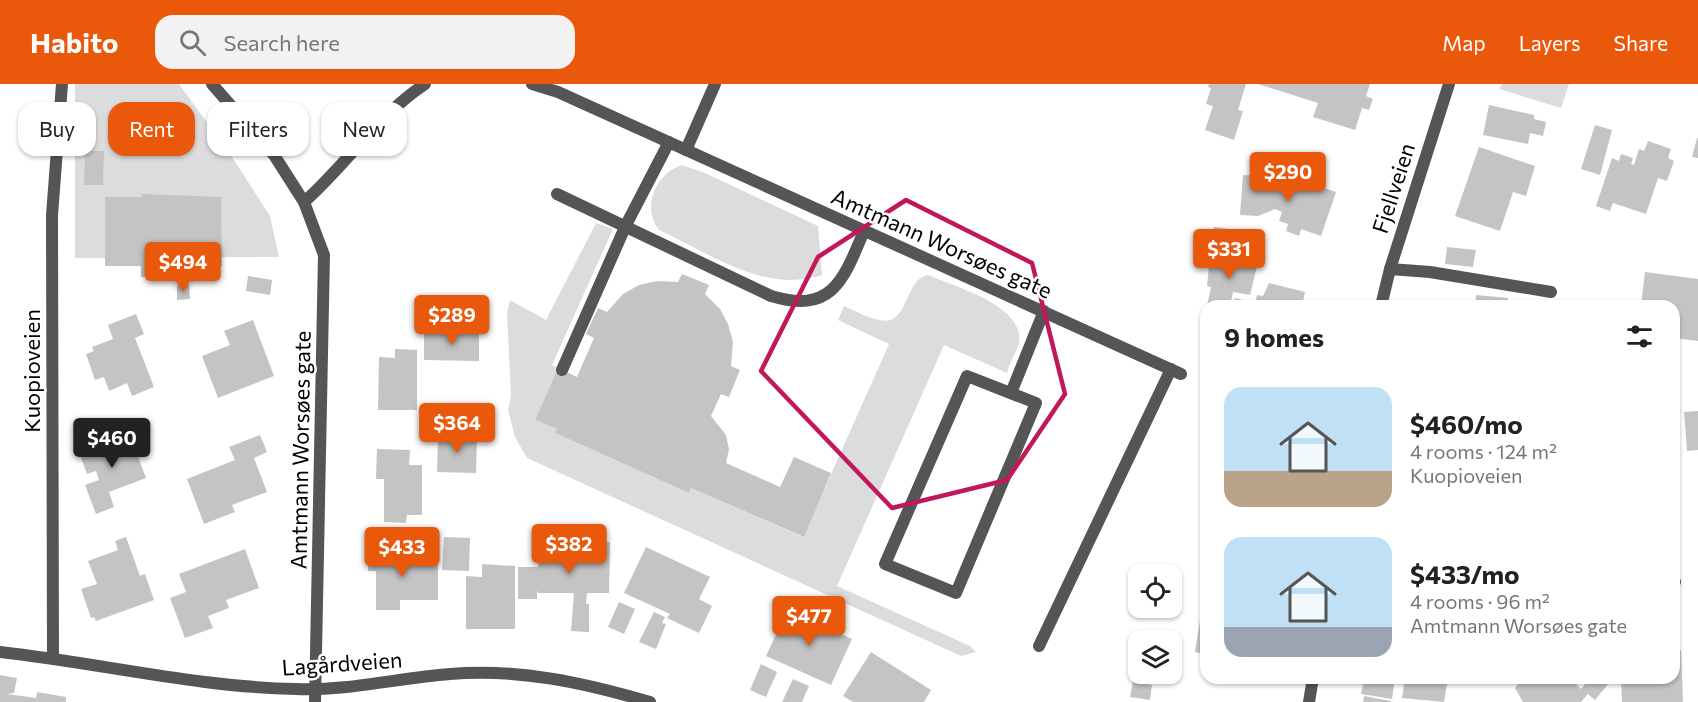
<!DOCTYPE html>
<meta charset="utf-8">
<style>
:root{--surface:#fff;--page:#f2f2f2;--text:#222;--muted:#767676;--accent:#ea580c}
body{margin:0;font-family:Commissioner,sans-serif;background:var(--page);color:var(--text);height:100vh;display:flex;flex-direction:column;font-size:22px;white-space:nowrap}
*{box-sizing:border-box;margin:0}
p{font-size:20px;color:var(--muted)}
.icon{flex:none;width:33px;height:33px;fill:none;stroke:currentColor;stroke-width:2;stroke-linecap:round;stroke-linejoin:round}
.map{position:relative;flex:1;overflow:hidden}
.drawer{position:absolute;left:1200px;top:216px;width:480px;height:384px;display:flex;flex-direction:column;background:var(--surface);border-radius:18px;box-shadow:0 2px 4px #0004}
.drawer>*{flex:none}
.guide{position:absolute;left:18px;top:18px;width:570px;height:54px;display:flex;gap:12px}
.tools{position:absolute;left:1128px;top:480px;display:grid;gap:12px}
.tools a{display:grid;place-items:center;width:54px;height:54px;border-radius:12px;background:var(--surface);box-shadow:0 2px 4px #0004;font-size:30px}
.price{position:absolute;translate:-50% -51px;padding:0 14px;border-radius:6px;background:var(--accent);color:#fff;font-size:20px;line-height:39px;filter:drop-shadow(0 2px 3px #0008)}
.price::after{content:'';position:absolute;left:50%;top:36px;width:18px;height:14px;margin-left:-9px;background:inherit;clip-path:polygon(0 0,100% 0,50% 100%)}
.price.on{background:#222;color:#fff}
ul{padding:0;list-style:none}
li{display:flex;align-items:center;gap:18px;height:150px;padding:0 24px}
li span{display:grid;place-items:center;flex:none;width:168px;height:120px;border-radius:18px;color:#555}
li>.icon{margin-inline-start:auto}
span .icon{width:72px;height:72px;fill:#fffc;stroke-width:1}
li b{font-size:26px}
h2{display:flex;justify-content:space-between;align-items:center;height:72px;padding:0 24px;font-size:26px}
.pill{padding:0 21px;border-radius:18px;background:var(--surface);box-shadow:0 2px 4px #0004;font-size:21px;line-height:54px}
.pill.on{background:var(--accent);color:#fff}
header{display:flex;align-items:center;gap:36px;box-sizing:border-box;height:84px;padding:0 30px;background:var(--accent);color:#fff}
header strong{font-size:28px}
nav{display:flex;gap:33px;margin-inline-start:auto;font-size:21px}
.search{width:420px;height:54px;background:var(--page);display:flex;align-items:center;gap:15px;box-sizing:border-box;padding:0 21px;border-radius:18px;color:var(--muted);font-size:22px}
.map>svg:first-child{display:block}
</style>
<header>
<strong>Habito</strong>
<div class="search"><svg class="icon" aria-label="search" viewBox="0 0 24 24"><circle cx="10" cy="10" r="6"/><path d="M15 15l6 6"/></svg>Search here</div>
<nav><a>Map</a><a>Layers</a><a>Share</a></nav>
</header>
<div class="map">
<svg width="1698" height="618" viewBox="0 0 1698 618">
<rect width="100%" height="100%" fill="#fff"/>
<g fill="#dcdcdc">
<path d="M75,0H179L232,73L270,132L279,173L75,174Z"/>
<path d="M1502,0H1569L1561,24L1499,5Z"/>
<path d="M682,81L705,89L818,142L822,191C764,210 709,169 659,146C641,123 656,89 682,81Z"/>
<path d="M596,139L613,145L552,281L558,284L535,336L557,345L555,349L689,409L691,404L803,453L889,260L838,236L844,222C855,227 868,234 880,236C909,243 904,195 928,191C955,203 1024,221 1019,258C1017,269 1009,278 1007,289L944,261L837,502L970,562L976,568L961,572L527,374L515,353L508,326L511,312L507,229L510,216L546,236Z"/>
</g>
<g fill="#c4c4c4">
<path d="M1209,0H1246L1238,26L1243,27L1234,56L1205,46L1213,22L1206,20L1211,4L1208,3Z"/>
<path d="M1258,0H1370L1366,12L1373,15L1369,26L1362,24L1355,46L1313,33L1318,19Z"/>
<path d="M1489,21L1534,31V35L1546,38L1543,52L1530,49L1528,60L1483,51Z"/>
<path d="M1595,41L1612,46L1600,91L1581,85Z"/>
<path d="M1697,54H1698V74L1692,73Z"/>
<path d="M1648,57L1671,65L1668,74L1674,77L1667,97L1658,94L1646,130L1613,119L1610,127L1596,122L1612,74L1619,77L1621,70L1633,74L1631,80L1634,81L1639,65L1644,67Z"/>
<path d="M1479,63L1535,82L1526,112L1513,108L1500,147L1455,132Z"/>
<path d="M85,67H104L103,101H84Z"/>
<path d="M1243,91L1278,93V106L1289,110L1295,94L1336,108L1321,152L1301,145L1299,152L1286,147L1288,140L1279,137L1282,128L1275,125L1258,132L1240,131Z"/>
<path d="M142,110L221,113L222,182H184V193H141V182H105V113H142Z"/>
<path d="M1214,143L1238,146L1236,169L1211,166Z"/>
<path d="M1447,163L1476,166L1473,183L1445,180Z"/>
<path d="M1210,172L1257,182L1250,211L1233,208L1230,222H1207L1211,203L1207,202Z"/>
<path d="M1645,188L1698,195V257L1674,254V222L1641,221Z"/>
<path d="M682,190L709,201L705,210L720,225L728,240L733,258L731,282L740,286L729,313L721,310L711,332L726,351L729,365L726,379L780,403L794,373L831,389L804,453L691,404L689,409L555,349L557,345L535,336L558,284L577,293L594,254L586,250L598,224L607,228L623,210L639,201L657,197L678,198Z"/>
<path d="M248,192L272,196L270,211L246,207Z"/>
<path d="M1269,199L1305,208L1302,222H1233L1235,214L1255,219L1257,211L1263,212Z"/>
<path d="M189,201L190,215L177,216V202Z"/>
<path d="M1476,211L1508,214L1507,222H1475Z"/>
<path d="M136,230L144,250L135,254L154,303L132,312L127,299L109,307L104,293L95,296L86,270L94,267L92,263L113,255L108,241Z"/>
<path d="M253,236L274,292L218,314L202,272L230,261L224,247Z"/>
<path d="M424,246L479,247V277L424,276Z"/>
<path d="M395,265L417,266V326H378L379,273L395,274Z"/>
<path d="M1698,327V366L1687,367L1684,328Z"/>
<path d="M128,346L146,394L109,408L114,423L96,430L85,401L99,396L96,387L87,390L81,374L104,362L102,357Z"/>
<path d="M260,351L267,368L254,374L267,408L232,421L235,428L204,440L187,395L235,376L229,363Z"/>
<path d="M438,352L477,353L476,389L437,388Z"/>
<path d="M377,365L410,366L409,381H422V431H407L406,439L384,438V395H376Z"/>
<path d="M1205,398H1206V433L1200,432Z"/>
<path d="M126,453L140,492L145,490L154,516L96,537L94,533L91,534L81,505L97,500L88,477L118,466L115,457Z"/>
<path d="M444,453L470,454L469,487L442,486Z"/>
<path d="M539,458H610L609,509H587L586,520H589V548L571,547L574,509H538L537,506V515H518V483H538Z"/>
<path d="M368,463H400V475L438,476V516H400V526H376V487H368Z"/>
<path d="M646,463L710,493L699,515L712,522L699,549L667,534L670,530L624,509Z"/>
<path d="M245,465L259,504L226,516L229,524L208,532L213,544L185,554L170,514L186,508L179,490Z"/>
<path d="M482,480L515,482V545H466V492L482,493Z"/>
<path d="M1205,506H1206V570L1195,568Z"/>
<path d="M619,518L635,525L624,550L608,543Z"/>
<path d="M788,525L852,555L831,601L766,572Z"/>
<path d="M654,528L665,533L662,539L666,540L656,565L639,558Z"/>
<path d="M1674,566H1681L1683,618H1622L1621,594H1674Z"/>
<path d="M871,568L931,606L924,618H853L843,612Z"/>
<path d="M761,580L777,588L766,613L750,606Z"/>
<path d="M0,591L17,594L14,609L7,610L36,614L37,608L66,613V618H0Z"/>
<path d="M1364,594H1395L1392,615L1361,610Z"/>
<path d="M1405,594H1448L1444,618L1402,614Z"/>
<path d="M1523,594H1570L1581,605L1590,594H1613L1595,616L1588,610L1581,618H1523L1515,604Z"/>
<path d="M793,595L809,602L802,618H782Z"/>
<path d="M1133,597L1152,601L1150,616L1130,613Z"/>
<path d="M1364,612L1391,617V618H1363Z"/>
</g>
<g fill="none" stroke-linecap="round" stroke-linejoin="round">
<g stroke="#555" stroke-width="12">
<path d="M557,110L771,212C832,230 843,197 864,147"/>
<path d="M562,286L626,141L669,58"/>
<path d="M967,292L1036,319L956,509L885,480Z"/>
<path d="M1011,309L1044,227"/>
<path d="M1039,562L1171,285"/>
</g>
<g stroke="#555" stroke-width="12">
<path d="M212,0L274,71L304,118L324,171L315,618"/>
<path d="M532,0L558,8L1181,290"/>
<path d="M686,66L715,0"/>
<path d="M304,118C347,80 377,32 425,0"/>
<path d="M1390,185L1430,188L1551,208"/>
<path d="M1381,222L1390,185L1449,0"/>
<path d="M1674,498H1675"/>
<path d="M0,568C99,579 197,603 296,605C348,607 398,594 450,590C518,584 585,599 650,618"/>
<path d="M53,574L52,131L62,0"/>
<path d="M1309,618L1313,594"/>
</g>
</g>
<path fill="none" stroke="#c2185b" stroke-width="4.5" stroke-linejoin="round" d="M906,116L1032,179L1065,310L1007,396L892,424L761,287L818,173Z"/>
<g text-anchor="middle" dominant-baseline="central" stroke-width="5" stroke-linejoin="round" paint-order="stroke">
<g font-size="22" fill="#000" stroke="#fff">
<text transform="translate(1393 104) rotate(-72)">Fjellveien</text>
<text transform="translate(942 159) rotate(24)">Amtmann Worsøes gate</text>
<text transform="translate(31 287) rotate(-90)">Kuopioveien</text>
<text transform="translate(300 366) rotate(-89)">Amtmann Worsøes gate</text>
<text transform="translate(342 579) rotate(-4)">Lagårdveien</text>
</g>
</g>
</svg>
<div class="tools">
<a><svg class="icon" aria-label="locate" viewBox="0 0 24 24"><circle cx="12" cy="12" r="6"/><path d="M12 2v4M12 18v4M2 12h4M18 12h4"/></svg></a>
<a><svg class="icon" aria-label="layers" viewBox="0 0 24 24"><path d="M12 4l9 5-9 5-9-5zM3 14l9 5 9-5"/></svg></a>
</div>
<b class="price" style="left:1288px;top:119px">$290</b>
<b class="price" style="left:1229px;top:196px">$331</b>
<b class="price" style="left:183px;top:209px">$494</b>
<b class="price" style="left:452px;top:262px">$289</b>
<b class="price" style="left:457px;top:370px">$364</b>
<b class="price on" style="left:112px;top:385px">$460</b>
<b class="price" style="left:569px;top:491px">$382</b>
<b class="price" style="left:402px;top:494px">$433</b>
<b class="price" style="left:809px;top:563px">$477</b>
<div class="guide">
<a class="pill">Buy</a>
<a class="pill on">Rent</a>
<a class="pill">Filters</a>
<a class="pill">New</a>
</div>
<section class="drawer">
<h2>9 homes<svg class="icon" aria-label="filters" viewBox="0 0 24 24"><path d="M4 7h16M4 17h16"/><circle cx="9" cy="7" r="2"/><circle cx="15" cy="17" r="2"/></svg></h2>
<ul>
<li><span style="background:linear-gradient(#bfe0f5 70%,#b9a48a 0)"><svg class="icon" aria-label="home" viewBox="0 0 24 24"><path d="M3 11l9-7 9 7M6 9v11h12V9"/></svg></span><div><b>$460/mo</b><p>4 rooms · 124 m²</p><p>Kuopioveien</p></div></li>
<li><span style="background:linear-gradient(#bfe0f5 75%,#9aa5b1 0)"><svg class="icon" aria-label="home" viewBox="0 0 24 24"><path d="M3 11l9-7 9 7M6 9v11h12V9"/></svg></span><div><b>$433/mo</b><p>4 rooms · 96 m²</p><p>Amtmann Worsøes gate</p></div></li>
</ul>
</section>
</div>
